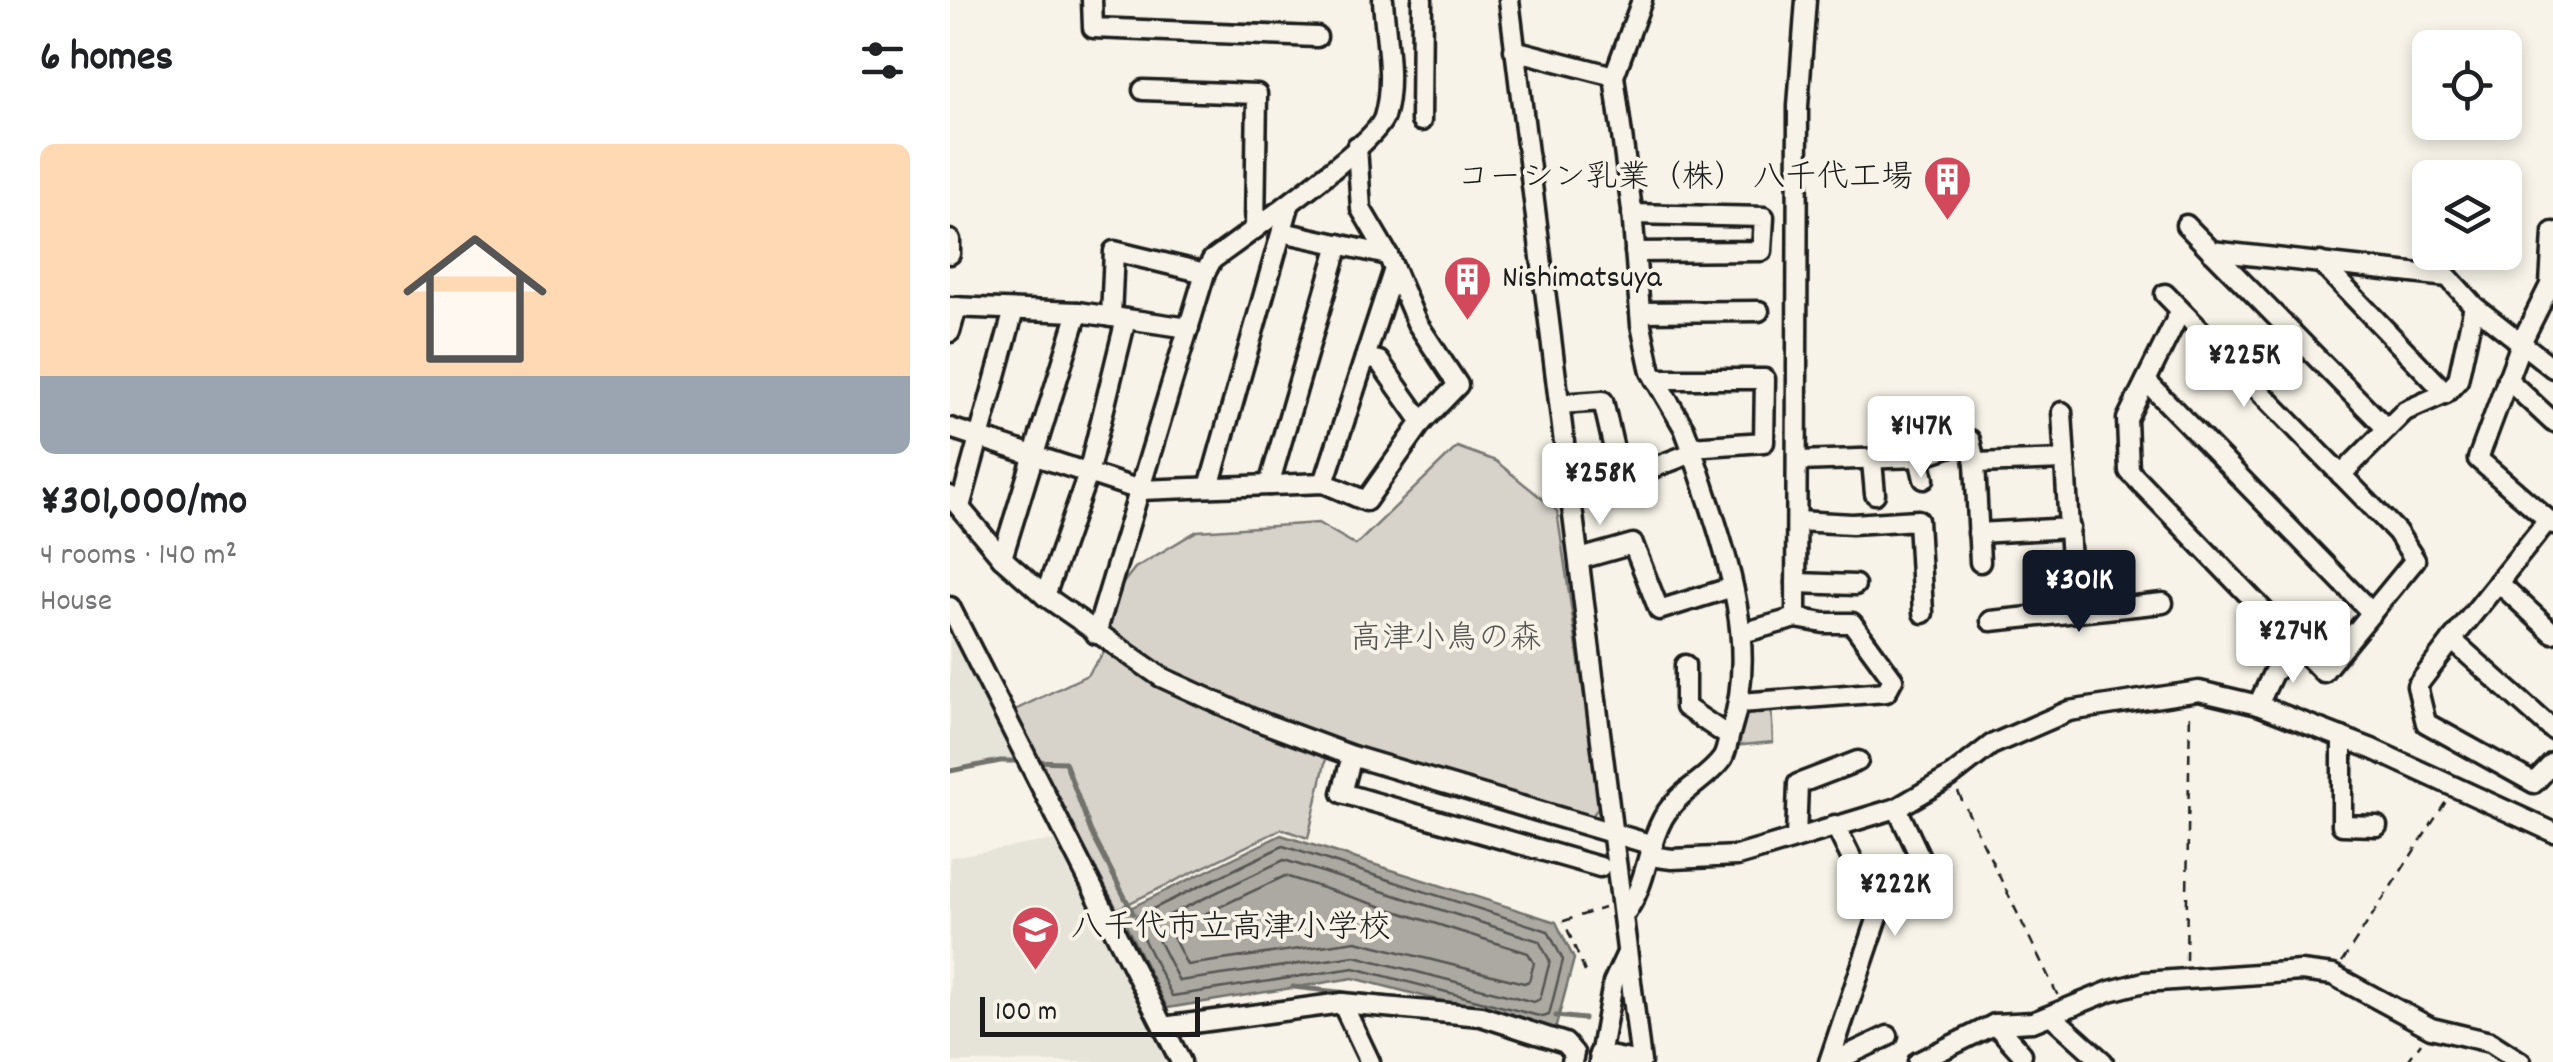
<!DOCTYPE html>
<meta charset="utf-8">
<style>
:root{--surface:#fff;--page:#f6f6f6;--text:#202124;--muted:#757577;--accent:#111827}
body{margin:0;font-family:Dekko,"Klee One",sans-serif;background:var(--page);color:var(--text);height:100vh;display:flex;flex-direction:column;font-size:38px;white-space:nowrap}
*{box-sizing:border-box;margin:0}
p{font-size:32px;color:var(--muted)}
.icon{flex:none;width:55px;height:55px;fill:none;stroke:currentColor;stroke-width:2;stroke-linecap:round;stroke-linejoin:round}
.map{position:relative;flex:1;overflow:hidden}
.side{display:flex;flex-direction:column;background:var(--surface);width:950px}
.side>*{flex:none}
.fabs{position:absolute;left:1462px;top:30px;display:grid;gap:20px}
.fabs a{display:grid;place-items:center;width:110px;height:110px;border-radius:15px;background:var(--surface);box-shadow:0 5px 15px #0003;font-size:50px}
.scale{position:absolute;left:30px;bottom:25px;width:220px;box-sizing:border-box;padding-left:10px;border:5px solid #1c1c1c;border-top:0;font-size:28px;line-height:35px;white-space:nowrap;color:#1c1c1c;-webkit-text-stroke:8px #f7f3e8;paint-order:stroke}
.price{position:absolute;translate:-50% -85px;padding:0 22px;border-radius:10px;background:#fff;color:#222;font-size:32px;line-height:65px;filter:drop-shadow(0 2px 5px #0008)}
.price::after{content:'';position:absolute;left:50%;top:60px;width:30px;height:22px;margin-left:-15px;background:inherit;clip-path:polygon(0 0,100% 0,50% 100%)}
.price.active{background:var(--accent);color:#fff}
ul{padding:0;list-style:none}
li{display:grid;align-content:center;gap:20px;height:530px;padding:0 40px}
li span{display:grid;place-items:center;height:310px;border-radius:15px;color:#555}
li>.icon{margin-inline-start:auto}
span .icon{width:180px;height:180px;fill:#fffc;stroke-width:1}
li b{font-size:42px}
h2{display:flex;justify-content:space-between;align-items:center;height:120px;padding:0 40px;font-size:42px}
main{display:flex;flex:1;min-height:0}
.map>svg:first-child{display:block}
</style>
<main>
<section class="side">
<h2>6 homes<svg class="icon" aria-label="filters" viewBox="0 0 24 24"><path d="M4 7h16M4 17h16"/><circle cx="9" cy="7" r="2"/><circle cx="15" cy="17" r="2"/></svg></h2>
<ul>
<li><span style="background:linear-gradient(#ffd9b3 75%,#9aa5b1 0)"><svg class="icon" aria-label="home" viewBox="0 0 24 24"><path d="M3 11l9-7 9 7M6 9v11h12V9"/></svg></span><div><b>¥301,000/mo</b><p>4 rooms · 140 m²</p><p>House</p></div></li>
</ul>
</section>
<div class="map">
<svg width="1603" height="1062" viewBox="0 0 1603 1062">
<rect width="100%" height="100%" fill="#f7f3e8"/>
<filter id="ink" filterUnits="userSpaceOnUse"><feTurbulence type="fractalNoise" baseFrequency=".01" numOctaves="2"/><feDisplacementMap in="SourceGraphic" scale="20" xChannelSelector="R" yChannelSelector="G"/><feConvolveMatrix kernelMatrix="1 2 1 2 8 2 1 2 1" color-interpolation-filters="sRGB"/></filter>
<g filter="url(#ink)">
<g fill="#e6e3d9">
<path d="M0,630L64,757L0,767Z"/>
<path d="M105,840L151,929L218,1062H0V857Z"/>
</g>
<g fill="#d7d3cb" stroke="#7a7874" stroke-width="2.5">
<path d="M507,447L546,461L607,511L650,805L641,818L337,728L209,668L154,631L165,593L185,568L247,531L368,523L406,545Z"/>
<path d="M156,650L207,683L377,754L358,838L332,829L167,909L63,711L137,675Z"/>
<path d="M821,704L823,742L782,746L791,705Z"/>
</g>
<path fill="#aca9a2" stroke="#72716c" stroke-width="2.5" d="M331,835L606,922L624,959L605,1030L403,978L217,1008L170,913Z"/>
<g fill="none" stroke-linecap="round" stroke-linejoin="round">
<g stroke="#565452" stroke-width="2.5">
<path d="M333,846L598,931L613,960L599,1015L593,1017L404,968L222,996L185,922L186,917Z"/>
<path d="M334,860L589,941L600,961L590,999L584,1002L405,956L229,981L202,928L203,923Z"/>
<path d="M335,876L578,953L584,963L579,981L574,983L406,941L237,965L222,935L223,929Z"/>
</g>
<g stroke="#72716c" stroke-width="5">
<path d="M82,761L115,762L141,832L183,913"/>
<path d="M0,771L50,761H71"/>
<path d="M343,987L506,1005"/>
<path d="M606,1016L634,1019"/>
</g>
<defs>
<g id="minor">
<path d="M142,0L143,28L367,37"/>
<path d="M559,0L691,1062"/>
<path d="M564,50L664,76"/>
<path d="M193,90L307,94L305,229"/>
<path d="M471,121L472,0"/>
<path d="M682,214L814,217L812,251L685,252"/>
<path d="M1236,225L1437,429"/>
<path d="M332,232L438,255"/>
<path d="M1603,232L1600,285L1572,341L1528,459L1603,524"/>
<path d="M0,240V254"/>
<path d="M1261,251L1498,277L1524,306"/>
<path d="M1370,262L1496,393"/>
<path d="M1215,294L1447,532L1465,560L1373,672L1179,471L1177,419L1230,312"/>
<path d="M0,307L128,312L239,328"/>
<path d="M690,312L809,311"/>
<path d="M161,317L164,251L255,273"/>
<path d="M0,332L7,307"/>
<path d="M415,358L429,361L472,422"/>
<path d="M705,379H815L814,442L741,447"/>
<path d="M1557,379L1603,422"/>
<path d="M1196,381L1422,613"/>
<path d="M610,404L653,401L671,480L742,453"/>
<path d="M1112,412L1124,611"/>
<path d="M0,428L190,490L374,483L416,501L472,422L508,385L467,323L438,255L411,209L407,146"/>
<path d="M969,457L974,479"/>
<path d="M848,461L969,457L1020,440L1025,463L1030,562"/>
<path d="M922,461L925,494"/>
<path d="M1025,463L1115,460"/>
<path d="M1391,475L1455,411L1496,393L1508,380L1524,306L1603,368"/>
<path d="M374,483L444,269"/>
<path d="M319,485L389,244"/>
<path d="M259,487L339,206"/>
<path d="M0,496L52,558L95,596L211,677L303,719L402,756L703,845"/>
<path d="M10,507L64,310"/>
<path d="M1598,520L1502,640L1603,730"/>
<path d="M847,521L902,524L968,520L973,613"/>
<path d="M1028,533L1120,528"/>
<path d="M52,558L128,312"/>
<path d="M630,559L683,544L709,610L783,587"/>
<path d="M1548,582L1603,633"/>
<path d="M846,583L905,585"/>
<path d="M95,596L138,474L176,319"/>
<path d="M0,607L231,1062"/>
<path d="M846,618L848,106L856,0"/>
<path d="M1041,621L1213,603"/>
<path d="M146,634L255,273L262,260C292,238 426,144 434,117C445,81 435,36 433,0"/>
<path d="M1502,640L1467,686L1476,723L1584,783L1603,763"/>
<path d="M735,665V707L778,736"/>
<path d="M790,703L936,692L943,679L902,623H874L846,618L792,633"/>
<path d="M1308,705L1323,673L1349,648"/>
<path d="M1392,737V825L1427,826"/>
<path d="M402,756L392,793L650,867"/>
<path d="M947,808L971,859"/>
<path d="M846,838L848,784L908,761"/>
<path d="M700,856L722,859L787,856L818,847L947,808L1000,777L1041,745L1119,711L1249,691L1308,705L1422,749L1603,832"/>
<path d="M673,916C698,884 695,851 713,818C729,790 756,781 772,759C777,752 778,738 781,730C812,636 769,536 741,447L734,428L701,372L691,325L682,210L664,76L692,0"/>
<path d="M392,1003L420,1062"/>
<path d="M1102,1016L1153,1062"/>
<path d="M1045,1024L1072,1054"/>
<path d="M213,1027L392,1003L531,1016L615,1043L624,1053L622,1062"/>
<path d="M649,1054L690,1062"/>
<path d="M649,1062L663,983L677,953"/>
<path d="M879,1062L929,914L885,825"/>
<path d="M883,1062L938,1036"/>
<path d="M968,1062L1045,1024L1083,1022L1160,991L1194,982L1351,971L1383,975L1481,1028L1540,1042L1571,1062"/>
</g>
</defs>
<use href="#minor" stroke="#1c1c1c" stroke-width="25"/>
<g stroke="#1c1c1c" stroke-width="2.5" stroke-dasharray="10 8" stroke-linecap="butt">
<path d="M1008,792L1108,996"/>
<path d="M1236,960L1240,708"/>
<path d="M1392,962L1497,800"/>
<path d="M635,972L614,921L654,908"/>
<path d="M1457,1062L1471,1043"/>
</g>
<use href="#minor" stroke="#f7f3e8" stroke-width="18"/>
</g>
</g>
<defs>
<symbol id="building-pin" viewBox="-11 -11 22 30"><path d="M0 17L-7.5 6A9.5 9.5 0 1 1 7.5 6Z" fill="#d1495b" stroke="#f7f3e8"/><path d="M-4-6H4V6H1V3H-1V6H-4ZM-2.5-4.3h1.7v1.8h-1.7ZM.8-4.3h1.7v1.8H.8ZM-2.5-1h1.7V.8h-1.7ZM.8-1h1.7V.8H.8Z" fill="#fff"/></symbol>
<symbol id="school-pin" viewBox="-11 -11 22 30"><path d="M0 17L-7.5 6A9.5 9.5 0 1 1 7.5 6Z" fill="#d1495b" stroke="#f7f3e8"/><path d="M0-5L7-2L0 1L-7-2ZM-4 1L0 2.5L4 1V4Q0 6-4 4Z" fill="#fff"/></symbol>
</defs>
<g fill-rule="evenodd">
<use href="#building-pin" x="970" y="152" width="55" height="75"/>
<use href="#building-pin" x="490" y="252" width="55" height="75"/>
<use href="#school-pin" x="58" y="902" width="55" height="75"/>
</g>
<g text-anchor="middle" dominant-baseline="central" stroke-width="8" stroke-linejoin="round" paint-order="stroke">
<g font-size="32" fill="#1c1c1c" stroke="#f7f3e8" text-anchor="start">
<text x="963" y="180" text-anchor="end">コーシン乳業（株） 八千代工場</text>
<text x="552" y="280">Nishimatsuya</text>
<text x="121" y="930">八千代市立高津小学校</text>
</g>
<g font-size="32" fill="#545351" stroke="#f7f3e8">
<text x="496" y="641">高津小鳥の森</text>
</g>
</g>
</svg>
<div class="fabs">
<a><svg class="icon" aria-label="locate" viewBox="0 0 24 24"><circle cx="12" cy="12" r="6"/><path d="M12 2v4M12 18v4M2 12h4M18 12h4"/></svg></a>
<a><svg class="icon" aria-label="layers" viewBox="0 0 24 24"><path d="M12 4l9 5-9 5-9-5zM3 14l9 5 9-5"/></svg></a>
</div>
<div class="scale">100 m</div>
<b class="price" style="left:1294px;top:410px">¥225K</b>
<b class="price" style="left:971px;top:481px">¥147K</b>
<b class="price" style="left:650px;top:528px">¥258K</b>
<b class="price active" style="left:1129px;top:635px">¥301K</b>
<b class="price" style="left:1343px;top:686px">¥274K</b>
<b class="price" style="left:945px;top:939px">¥222K</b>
</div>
</main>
